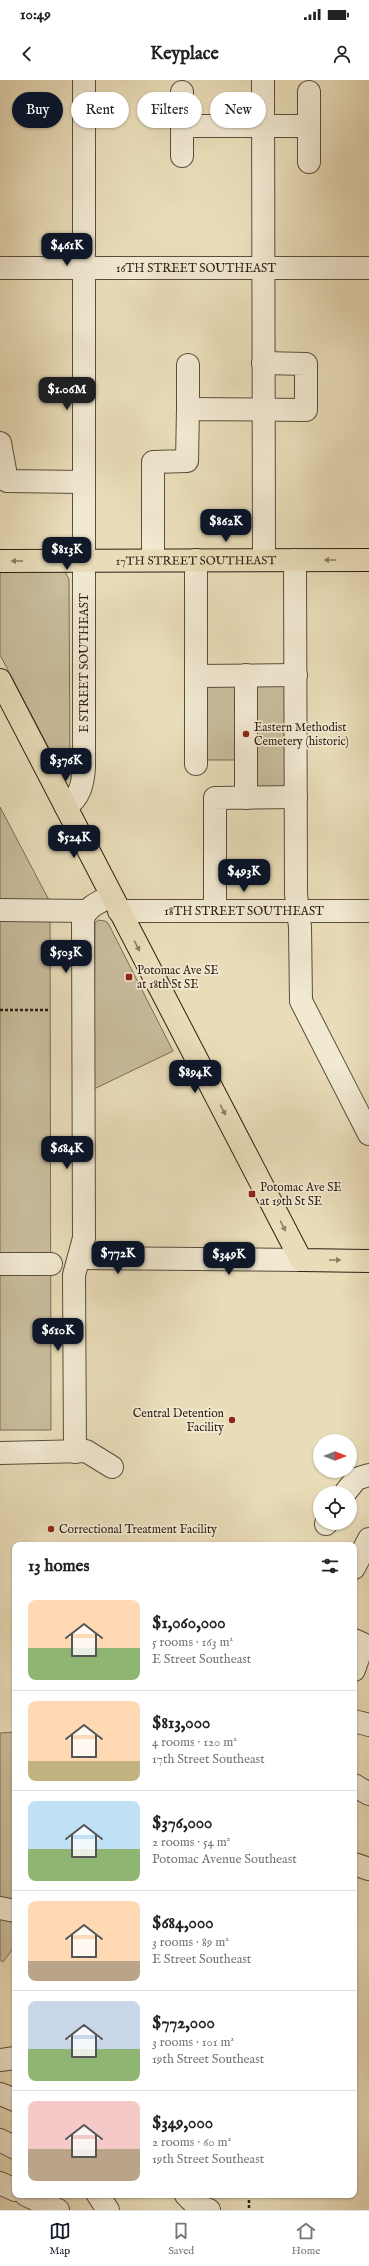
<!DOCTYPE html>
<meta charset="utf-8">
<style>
:root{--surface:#fff;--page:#f2f2f2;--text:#222;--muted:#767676;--line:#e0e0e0;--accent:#111827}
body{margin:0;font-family:"IM FELL English",serif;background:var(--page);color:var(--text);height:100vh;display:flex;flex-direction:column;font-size:15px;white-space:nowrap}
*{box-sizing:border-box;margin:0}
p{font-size:13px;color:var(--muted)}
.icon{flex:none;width:22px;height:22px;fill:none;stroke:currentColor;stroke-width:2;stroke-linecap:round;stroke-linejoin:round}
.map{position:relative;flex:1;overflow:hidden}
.details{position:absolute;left:12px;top:1462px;width:345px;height:656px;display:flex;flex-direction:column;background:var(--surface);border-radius:8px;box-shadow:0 1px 3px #0004}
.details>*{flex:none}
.banner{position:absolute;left:12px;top:12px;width:345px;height:36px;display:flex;gap:8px}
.needle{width:26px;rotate:90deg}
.fabs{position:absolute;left:313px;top:1354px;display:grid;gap:8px}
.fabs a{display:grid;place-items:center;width:44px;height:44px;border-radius:50%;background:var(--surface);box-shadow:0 1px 3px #0004;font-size:20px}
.price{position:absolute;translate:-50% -34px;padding:0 9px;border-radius:8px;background:var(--accent);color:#fff;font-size:13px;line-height:26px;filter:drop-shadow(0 1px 2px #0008)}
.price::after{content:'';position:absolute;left:50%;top:24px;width:12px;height:9px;margin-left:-6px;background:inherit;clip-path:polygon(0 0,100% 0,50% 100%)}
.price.selected{background:#222;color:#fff}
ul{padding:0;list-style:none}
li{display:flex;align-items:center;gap:12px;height:100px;padding:0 16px}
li+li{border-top:1px solid var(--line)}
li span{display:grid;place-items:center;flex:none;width:112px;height:80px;border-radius:8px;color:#555}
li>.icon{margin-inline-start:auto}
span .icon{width:48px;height:48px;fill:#fffc;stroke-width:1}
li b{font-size:17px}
h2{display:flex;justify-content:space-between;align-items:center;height:48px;padding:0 16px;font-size:17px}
.chip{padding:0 14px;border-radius:18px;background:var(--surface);box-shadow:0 1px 3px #0004;font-size:14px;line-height:36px}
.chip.selected{background:var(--accent);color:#fff}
.status{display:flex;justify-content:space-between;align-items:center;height:28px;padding:0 20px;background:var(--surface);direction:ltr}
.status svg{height:11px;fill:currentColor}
header{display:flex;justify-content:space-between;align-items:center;height:52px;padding:0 16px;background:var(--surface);font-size:18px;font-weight:800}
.dock{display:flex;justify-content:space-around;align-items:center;height:56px;border-top:1px solid var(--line);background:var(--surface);font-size:11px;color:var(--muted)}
.dock a{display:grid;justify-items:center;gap:2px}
.dock .selected{color:var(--accent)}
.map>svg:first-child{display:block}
</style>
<div class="status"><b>10:49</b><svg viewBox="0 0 49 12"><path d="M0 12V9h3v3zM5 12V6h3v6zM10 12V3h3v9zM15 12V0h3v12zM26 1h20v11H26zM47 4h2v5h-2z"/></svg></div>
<header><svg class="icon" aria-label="back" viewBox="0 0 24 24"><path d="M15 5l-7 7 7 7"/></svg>Keyplace<svg class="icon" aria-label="person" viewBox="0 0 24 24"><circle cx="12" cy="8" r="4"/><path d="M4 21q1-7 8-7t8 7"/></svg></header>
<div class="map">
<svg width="369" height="2130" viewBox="0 0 369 2130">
<rect width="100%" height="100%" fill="#e9ddb9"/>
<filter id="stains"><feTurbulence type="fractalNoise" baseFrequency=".005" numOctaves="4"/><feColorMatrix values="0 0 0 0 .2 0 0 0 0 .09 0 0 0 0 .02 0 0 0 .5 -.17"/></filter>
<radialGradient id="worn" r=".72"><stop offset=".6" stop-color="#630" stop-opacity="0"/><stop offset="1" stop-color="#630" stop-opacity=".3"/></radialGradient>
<g fill="#c9bd9d" stroke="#7a6e58">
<path d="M0,491H60L65,492L69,499L70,693L67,696L63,695L0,575Z"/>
<rect x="201" y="601" width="35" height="79"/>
<path d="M253,601H287V714H256Z"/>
<path d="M0,727L50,822L51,1350H0Z"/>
<path d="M98,840L105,841L108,843L173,971L94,1009L95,843Z"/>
<path d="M15,1652V1866L3,1882L0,1880V1653Z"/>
</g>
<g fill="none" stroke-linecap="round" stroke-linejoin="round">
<defs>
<g id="minor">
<path d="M263,0L264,480"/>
<path d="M182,12V46H309"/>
<path d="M309,12V82"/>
<path d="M182,46V76"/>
<path id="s1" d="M0,188H369"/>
<path d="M188,329V285"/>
<path d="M0,363L7,401L84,402"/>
<path d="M153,480V382L187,381L188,329L306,330V284L263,283"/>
<path d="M196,480V596L296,595"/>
<path d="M295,480L296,814L300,847L301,921L369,1054"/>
<path d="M196,684V596"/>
<path d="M246,718V595"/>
<path d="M66,727C80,717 83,704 84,687V0"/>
<path d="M0,830L87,831"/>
<path d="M215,830V718L296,717"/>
<path id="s2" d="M119,831H369"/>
<path d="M79,1178L301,1180"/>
<path d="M0,1184H51"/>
<path d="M75,1372L74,1195L84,1158L83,839C87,826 100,822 111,816"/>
<path d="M0,1373L86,1371L112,1387"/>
<path d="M345,1413L356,1399L369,1395"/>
<path d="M326,1444L327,1443"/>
<path d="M354,1488L369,1459"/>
<path d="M354,1560L363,1564L354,1590"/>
<path d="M354,1641L369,1645"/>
<path d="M354,1705L369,1714"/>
<path d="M354,1784L369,1789"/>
<path d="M0,1828L15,1831"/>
<path d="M0,1980L15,1978"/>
<path d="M0,2014L15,2020"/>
<path d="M0,2060L15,2068"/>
<path d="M0,2103L15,2110"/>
<path d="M26,2115L58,2130"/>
<path d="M98,2115L108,2130"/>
<path d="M186,2115L196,2125L209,2130"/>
</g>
<g id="major">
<path id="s3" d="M0,481L369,480"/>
<path d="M0,600L301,1180L369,1181"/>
</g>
</defs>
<use href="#minor" stroke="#5a4e3c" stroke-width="24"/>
<use href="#major" stroke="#2b1f13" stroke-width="24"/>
<g stroke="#2b1f13" stroke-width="2.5" stroke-dasharray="3 2" stroke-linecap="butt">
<path d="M0,930H50"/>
<path d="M249,2115V2130"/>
</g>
<use href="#minor" stroke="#f1e9d2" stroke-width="22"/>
<use href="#major" stroke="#e9ddb9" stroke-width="22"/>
</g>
<defs><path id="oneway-solid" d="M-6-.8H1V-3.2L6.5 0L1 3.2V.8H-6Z"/></defs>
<g fill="#8a7e66">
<use href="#oneway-solid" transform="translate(330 480) rotate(180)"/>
<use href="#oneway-solid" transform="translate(17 481) rotate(-180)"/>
<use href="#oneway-solid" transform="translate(137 866) rotate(62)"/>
<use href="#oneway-solid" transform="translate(223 1030) rotate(62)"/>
<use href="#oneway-solid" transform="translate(283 1146) rotate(62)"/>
<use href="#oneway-solid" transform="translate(335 1180)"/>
</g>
<g fill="#8f2418" stroke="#f1e9d2" stroke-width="1.5">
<circle cx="246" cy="654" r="4"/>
<rect x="125" y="893" width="8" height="8" rx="2"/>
<rect x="248" y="1110" width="8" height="8" rx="2"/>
<circle cx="232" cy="1340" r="4"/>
<circle cx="51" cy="1449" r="4"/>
</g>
<g text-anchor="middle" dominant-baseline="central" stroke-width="3.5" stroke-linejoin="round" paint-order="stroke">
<g font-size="12" fill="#2b1f13" stroke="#f1e9d2">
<text stroke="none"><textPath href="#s1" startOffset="196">16TH STREET SOUTHEAST</textPath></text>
<text stroke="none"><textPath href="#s3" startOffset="196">17TH STREET SOUTHEAST</textPath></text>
<text transform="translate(84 583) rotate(-90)">E STREET SOUTHEAST</text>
<text stroke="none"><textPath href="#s2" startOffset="125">18TH STREET SOUTHEAST</textPath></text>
</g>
<g font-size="12" fill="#2b1f13" stroke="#f1e9d2" text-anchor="start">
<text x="254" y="647">Eastern Methodist<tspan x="254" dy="14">Cemetery (historic)</tspan></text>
<text x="137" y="890">Potomac Ave SE<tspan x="137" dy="14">at 18th St SE</tspan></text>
<text x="260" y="1107">Potomac Ave SE<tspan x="260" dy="14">at 19th St SE</tspan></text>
<text x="224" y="1333" text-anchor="end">Central Detention<tspan x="224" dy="14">Facility</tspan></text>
<text x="59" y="1449">Correctional Treatment Facility</text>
</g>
</g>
<rect width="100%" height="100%" filter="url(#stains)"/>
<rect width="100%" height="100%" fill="url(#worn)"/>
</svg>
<div class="fabs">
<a><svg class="needle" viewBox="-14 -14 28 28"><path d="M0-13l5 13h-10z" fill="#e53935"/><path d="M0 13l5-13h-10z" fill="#767676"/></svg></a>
<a><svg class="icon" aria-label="locate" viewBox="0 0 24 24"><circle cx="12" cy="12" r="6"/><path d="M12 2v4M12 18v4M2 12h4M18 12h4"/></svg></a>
</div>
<b class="price" style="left:67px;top:187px">$461K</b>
<b class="price selected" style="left:67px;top:331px">$1.06M</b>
<b class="price" style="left:226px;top:463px">$862K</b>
<b class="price" style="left:67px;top:491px">$813K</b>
<b class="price" style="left:66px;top:702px">$376K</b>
<b class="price" style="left:74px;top:779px">$524K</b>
<b class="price" style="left:244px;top:813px">$493K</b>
<b class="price" style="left:66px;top:894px">$503K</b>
<b class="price" style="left:195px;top:1014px">$894K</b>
<b class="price" style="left:67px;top:1090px">$684K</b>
<b class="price" style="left:118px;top:1195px">$772K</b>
<b class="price" style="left:229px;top:1196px">$349K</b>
<b class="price" style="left:58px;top:1272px">$610K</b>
<div class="banner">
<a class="chip selected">Buy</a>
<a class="chip">Rent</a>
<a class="chip">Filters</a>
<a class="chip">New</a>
</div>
<section class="details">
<h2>13 homes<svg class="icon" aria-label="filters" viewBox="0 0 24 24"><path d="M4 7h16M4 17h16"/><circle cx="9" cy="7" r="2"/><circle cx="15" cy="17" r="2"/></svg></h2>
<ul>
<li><span style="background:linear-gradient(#ffd9b3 60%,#8fb573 0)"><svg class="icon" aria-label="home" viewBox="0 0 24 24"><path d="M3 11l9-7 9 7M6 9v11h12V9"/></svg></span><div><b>$1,060,000</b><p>5 rooms · 163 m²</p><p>E Street Southeast</p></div></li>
<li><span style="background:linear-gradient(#ffd9b3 75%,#c2b280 0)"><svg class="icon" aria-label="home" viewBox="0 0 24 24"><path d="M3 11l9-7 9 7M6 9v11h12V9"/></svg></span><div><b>$813,000</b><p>4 rooms · 120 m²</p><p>17th Street Southeast</p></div></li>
<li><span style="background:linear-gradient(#bfe0f5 60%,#8fb573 0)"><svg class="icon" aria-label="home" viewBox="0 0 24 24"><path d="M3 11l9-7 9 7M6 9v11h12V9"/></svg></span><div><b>$376,000</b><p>2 rooms · 54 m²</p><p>Potomac Avenue Southeast</p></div></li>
<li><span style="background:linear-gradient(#ffd9b3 75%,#b9a48a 0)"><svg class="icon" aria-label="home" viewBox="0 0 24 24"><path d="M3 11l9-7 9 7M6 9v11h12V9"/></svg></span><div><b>$684,000</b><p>3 rooms · 89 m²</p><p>E Street Southeast</p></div></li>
<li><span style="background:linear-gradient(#c9d6e8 60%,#8fb573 0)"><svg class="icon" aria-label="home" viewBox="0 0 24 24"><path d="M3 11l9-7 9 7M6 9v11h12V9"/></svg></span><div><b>$772,000</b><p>3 rooms · 101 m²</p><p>19th Street Southeast</p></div></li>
<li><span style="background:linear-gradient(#f6c9c9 60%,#b9a48a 0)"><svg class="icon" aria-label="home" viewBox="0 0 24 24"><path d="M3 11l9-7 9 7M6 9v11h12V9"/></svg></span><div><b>$349,000</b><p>2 rooms · 60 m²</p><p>19th Street Southeast</p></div></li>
</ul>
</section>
</div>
<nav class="dock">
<a class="selected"><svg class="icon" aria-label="map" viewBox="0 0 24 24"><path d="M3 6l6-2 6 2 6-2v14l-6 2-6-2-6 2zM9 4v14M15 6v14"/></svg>Map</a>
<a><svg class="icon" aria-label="saved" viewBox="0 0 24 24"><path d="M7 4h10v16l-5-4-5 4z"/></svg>Saved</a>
<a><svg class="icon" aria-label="home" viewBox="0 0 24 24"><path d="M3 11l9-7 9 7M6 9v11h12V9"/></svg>Home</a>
</nav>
